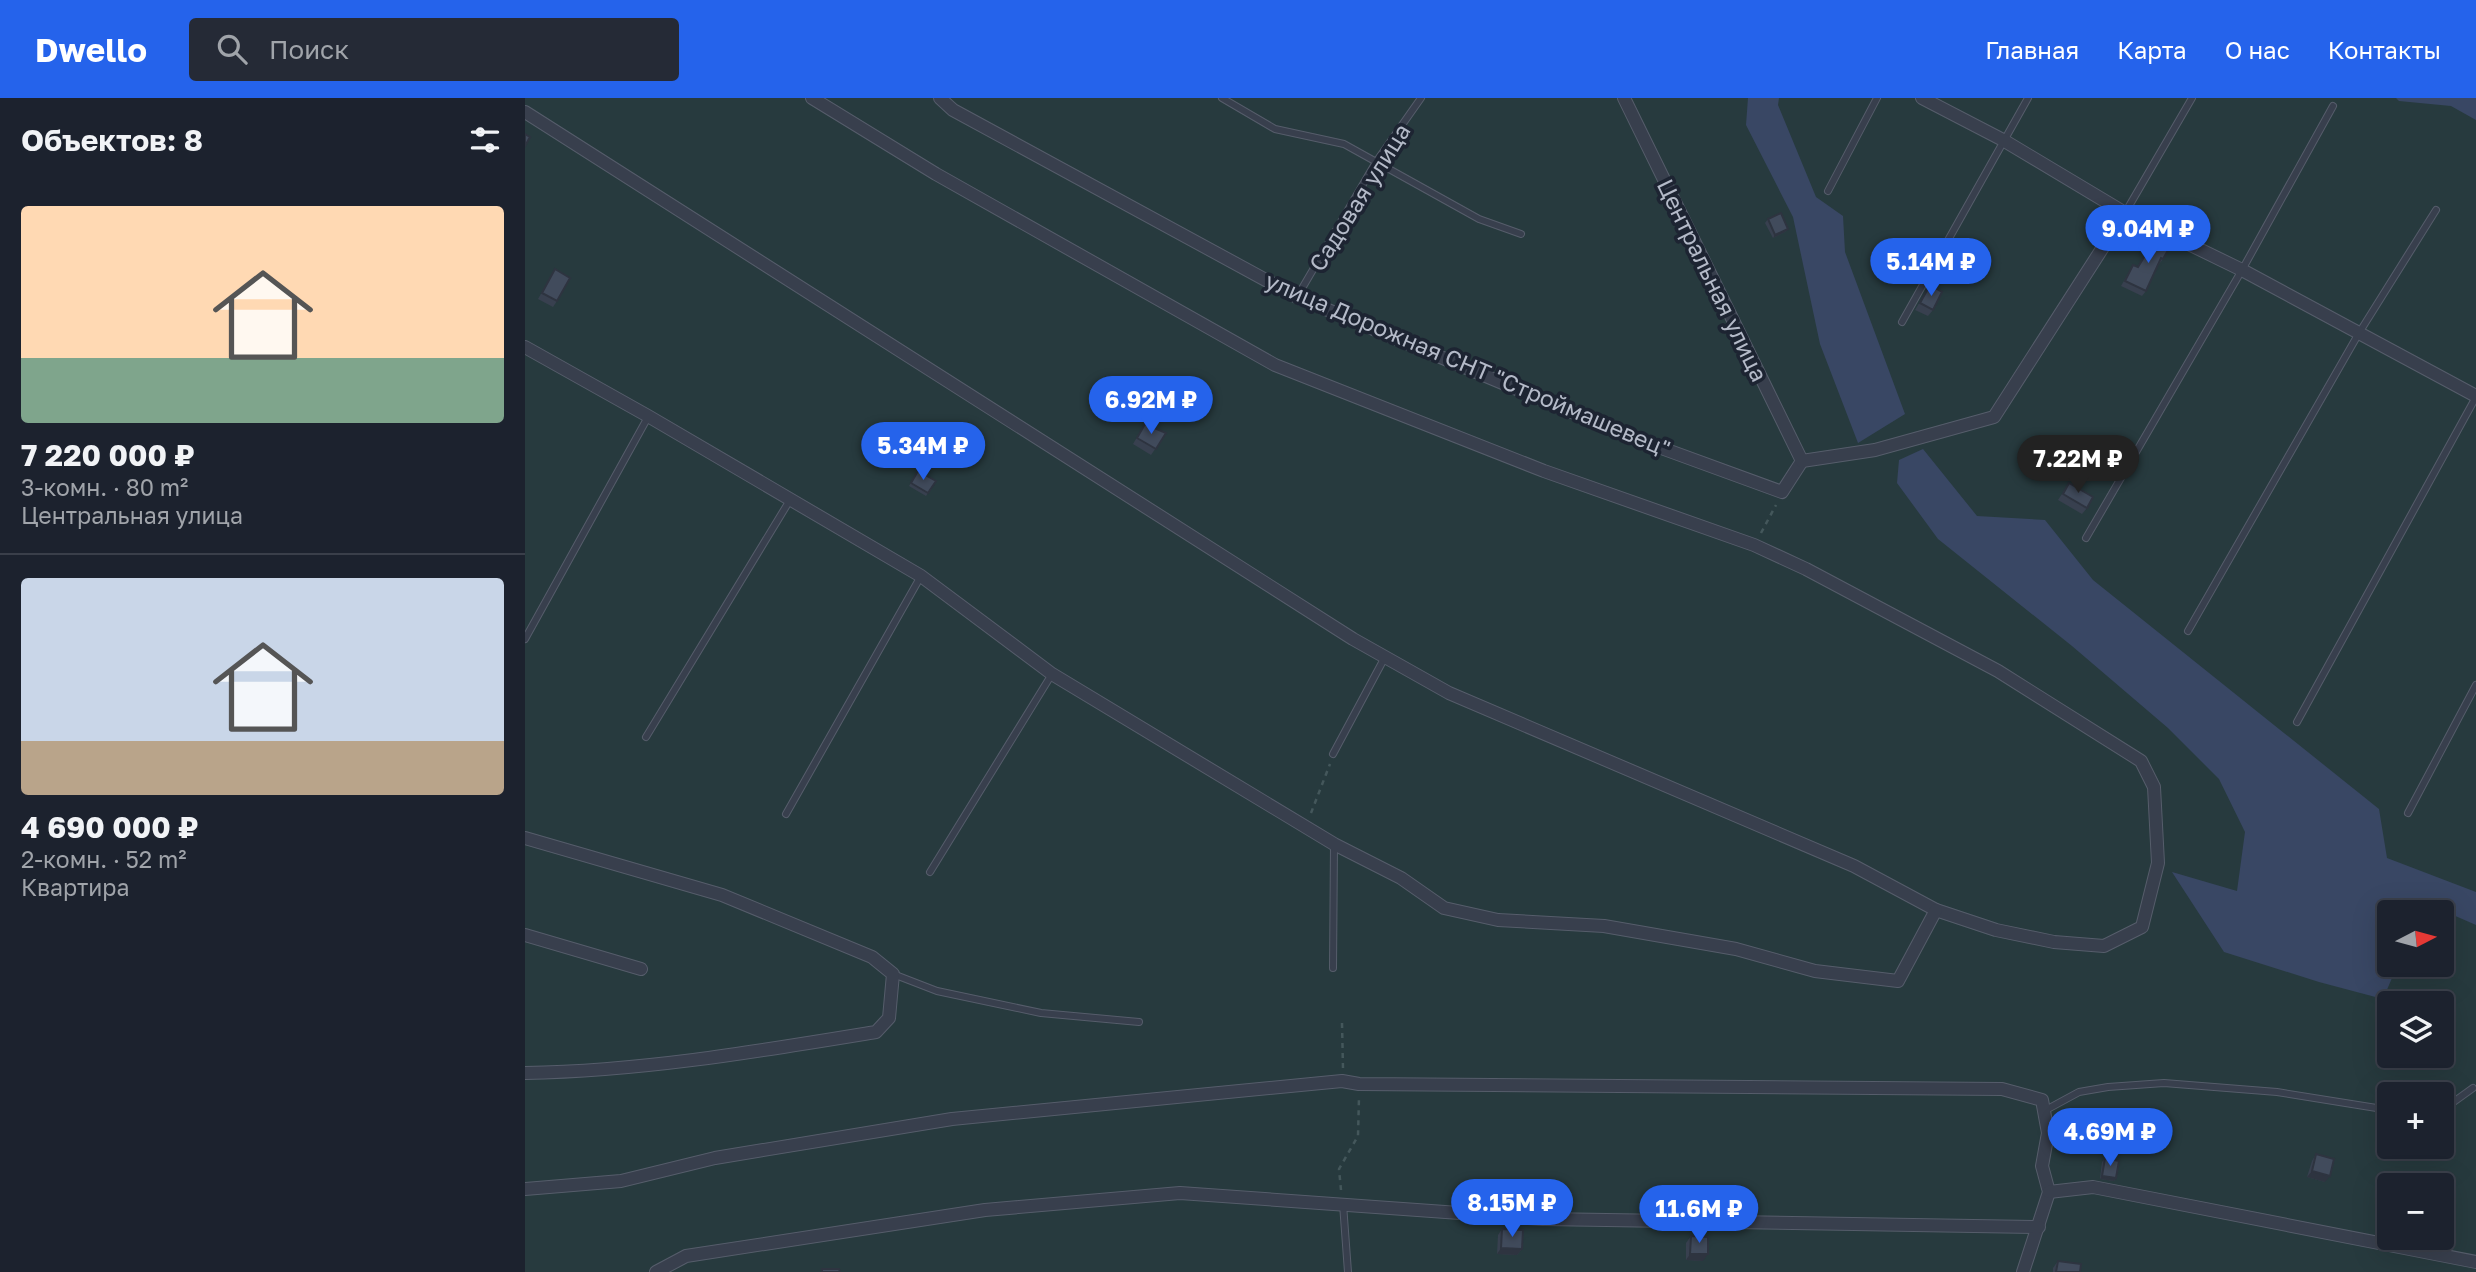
<!DOCTYPE html>
<html lang="ru">
<meta charset="utf-8">
<style>
:root{--surface:#1c222e;--page:#252a36;--text:#f1f3f6;--muted:#a0a4aa;--line:#3a3f4a;--accent:#2563eb}
body{margin:0;font-family:"Golos Text",sans-serif;background:var(--page);color:var(--text);height:100vh;display:flex;flex-direction:column;font-size:26px;white-space:nowrap}
*{box-sizing:border-box;margin:0}
p{font-size:23px;color:var(--muted)}
.icon{flex:none;width:38px;height:38px;fill:none;stroke:currentColor;stroke-width:2;stroke-linecap:round;stroke-linejoin:round}
.map{position:relative;flex:1;overflow:hidden}
.sheet{display:flex;flex-direction:column;background:var(--surface);width:525px}
.sheet>*{flex:none}
.needle{width:46px;rotate:84deg}
.controls{position:absolute;left:1852px;top:802px;display:grid;gap:14px}
.controls a{display:grid;place-items:center;width:77px;height:77px;border-radius:7px;background:var(--surface);box-shadow:0 7px 28px #0002,0 0 0 2px var(--line);font-size:35px}
.price{position:absolute;translate:-50% -60px;padding:0 16px;border-radius:24px;background:var(--accent);color:#fff;font-size:23px;line-height:46px;filter:drop-shadow(0 2px 4px #0008)}
.price::after{content:'';position:absolute;left:50%;top:42px;width:21px;height:16px;margin-left:-10px;background:inherit;clip-path:polygon(0 0,100% 0,50% 100%)}
.price.selected{background:#222;color:#fff}
ul{padding:0;list-style:none}
li{display:grid;align-content:center;gap:14px;height:371px;padding:0 21px}
li+li{border-top:2px solid var(--line)}
li span{display:grid;place-items:center;height:217px;border-radius:7px;color:#555}
li>.icon{margin-inline-start:auto}
span .icon{width:126px;height:126px;fill:#fffc;stroke-width:1}
li b{font-size:30px}
h2{display:flex;justify-content:space-between;align-items:center;height:84px;padding:0 21px;font-size:30px}
header{display:flex;align-items:center;gap:42px;box-sizing:border-box;height:98px;padding:0 35px;background:var(--accent);color:#fff}
header strong{font-size:33px}
nav{display:flex;gap:38px;margin-inline-start:auto;font-size:24px}
.search{width:490px;height:63px;background:var(--page);display:flex;align-items:center;gap:18px;box-sizing:border-box;padding:0 24px;border-radius:7px;color:var(--muted);font-size:26px}
main{display:flex;flex:1;min-height:0}
.map>svg:first-child{display:block}
</style>
<header>
<strong>Dwello</strong>
<div class="search"><svg class="icon" aria-label="search" viewBox="0 0 24 24"><circle cx="10" cy="10" r="6"/><path d="M15 15l6 6"/></svg>Поиск</div>
<nav><a>Главная</a><a>Карта</a><a>О нас</a><a>Контакты</a></nav>
</header>
<main>
<section class="sheet">
<h2>Объектов: 8<svg class="icon" aria-label="filters" viewBox="0 0 24 24"><path d="M4 7h16M4 17h16"/><circle cx="9" cy="7" r="2"/><circle cx="15" cy="17" r="2"/></svg></h2>
<ul>
<li><span style="background:linear-gradient(#ffd9b3 70%,#7fa58c 0)"><svg class="icon" aria-label="home" viewBox="0 0 24 24"><path d="M3 11l9-7 9 7M6 9v11h12V9"/></svg></span><div><b>7 220 000 ₽</b><p>3-комн. · 80 m²</p><p>Центральная улица</p></div></li>
<li><span style="background:linear-gradient(#c9d6e8 75%,#b9a48a 0)"><svg class="icon" aria-label="home" viewBox="0 0 24 24"><path d="M3 11l9-7 9 7M6 9v11h12V9"/></svg></span><div><b>4 690 000 ₽</b><p>2-комн. · 52 m²</p><p>Квартира</p></div></li>
</ul>
</section>
<div class="map">
<svg width="1951" height="1174" viewBox="0 0 1951 1174">
<rect width="100%" height="100%" fill="#252d3d"/>
<path fill="#273a3e" fill-rule="evenodd" d="M0,0H1951V1174H0ZM1864,814H1916V866H1864ZM1864,905H1916V957H1864ZM1864,996H1916V1048H1864ZM1864,1087H1916V1139H1864Z"/>
<g fill="#394764">
<path d="M1223,0H1254L1253,7L1291,99L1318,118L1320,154L1380,316L1333,345L1295,246L1268,119L1221,27Z"/>
<path d="M1871,0H1951V22L1926,8L1874,3Z"/>
<path d="M1398,351L1452,418L1520,422L1568,482L1854,711L1862,760L1951,794V827L1896,803L1892,814H1864V866H1873L1858,901L1794,884L1699,854L1647,774L1712,793L1720,734L1694,681L1643,630L1547,548L1413,441L1372,385L1374,362Z"/>
</g>
<g fill="none" stroke-linecap="round" stroke-linejoin="round">
<defs>
<g id="service">
<path d="M697,0L750,31L819,46L954,121L996,136"/>
<path d="M1303,93L1352,0"/>
<path d="M1600,115L1667,0"/>
<path d="M772,199L851,64L896,0"/>
<path d="M1377,224L1503,0"/>
<path d="M1561,440L1717,172L1808,8"/>
<path d="M1663,533L1834,235L1911,112"/>
<path d="M0,541L123,319"/>
<path d="M1772,624L1951,299"/>
<path d="M121,639L265,402"/>
<path d="M808,656L860,559"/>
<path d="M1883,715L1951,587"/>
<path d="M261,716L396,478"/>
<path d="M405,774L527,576"/>
<path d="M808,870L809,746"/>
<path d="M368,876L412,893L516,915L614,924"/>
<path d="M1519,1013L1554,994L1583,989L1639,985L1752,994L1864,1012"/>
<path d="M1916,1013L1948,990"/>
<path d="M818,1106L823,1174"/>
</g>
<g id="minor">
<path d="M415,0L428,12L772,199L1109,340L1257,394L1277,363"/>
<path d="M1099,0L1277,363L1350,352L1469,319L1600,115"/>
<path d="M1397,0L1478,42L1600,115L1717,172L1951,298"/>
<path d="M0,14L828,541L924,595L1329,768L1411,812L1471,832L1529,844L1579,848L1617,829L1633,765L1629,689L1616,663L1473,573L1281,471L1229,447L1019,373L750,267L411,76L287,0"/>
<path d="M0,249L123,318L396,478L527,576L809,746L876,780L919,810L973,822L1079,828L1211,851L1290,873L1373,883L1411,812"/>
<path d="M0,740L197,797L347,859L368,876L364,920L351,934C235,953 118,973 0,975"/>
<path d="M0,837L116,871"/>
<path d="M0,1091L96,1083L190,1060L427,1021L817,983L834,986L1477,991L1517,1002L1523,1035L1517,1068L1524,1094L1498,1174"/>
<path d="M1524,1094L1568,1089L1951,1164"/>
<path d="M131,1174L161,1158L460,1112L655,1095L1018,1121L1514,1129"/>
</g>
</defs>
<use href="#service" stroke="#565d6b" stroke-width="8"/>
<use href="#minor" stroke="#565d6b" stroke-width="14"/>
<g stroke="#44575b" stroke-width="2.5" stroke-dasharray="5 5" stroke-linecap="butt">
<path d="M1236,435L1251,407"/>
<path d="M786,715L805,666"/>
<path d="M817,925L818,971"/>
<path d="M816,1092L814,1071L833,1038L834,999"/>
</g>
<use href="#service" stroke="#383f4d" stroke-width="6"/>
<use href="#minor" stroke="#383f4d" stroke-width="12"/>
</g>
<g fill="#38404f">
<path d="M1243,121L1263,131L1260,134L1248,140L1240,125Z"/>
<path d="M1628,144L1638,161L1634,166H1633L1621,193L1617,198L1596,188L1608,167L1613,169Z"/>
<path d="M30,171L32,203L28,209L13,201Z"/>
<path d="M1405,187L1408,212L1403,218L1390,212Z"/>
<path d="M620,326L641,335L626,357L608,346Z"/>
<path d="M393,373L411,383L401,398L384,388Z"/>
<path d="M1544,385L1562,410L1557,416L1533,402Z"/>
<path d="M1791,1056L1800,1084L1782,1079L1787,1063Z"/>
<path d="M1580,1060L1591,1080L1589,1083L1575,1081L1577,1064Z"/>
<path d="M977,1131L997,1151L992,1157L972,1156L973,1137Z"/>
<path d="M1166,1138L1178,1163L1161,1162V1145Z"/>
<path d="M1533,1163L1555,1174H1528V1170Z"/>
</g>
<g fill="#2e3440">
<path d="M1263,131L1260,134L1248,140L1250,137Z"/>
<path d="M1787,1073L1805,1078L1800,1084L1782,1079Z"/>
<path d="M1577,1078L1591,1080L1589,1083L1575,1081Z"/>
<path d="M976,1150L997,1151L992,1157L972,1156Z"/>
<path d="M1165,1156H1183L1178,1163L1161,1162Z"/>
</g>
<g fill="#414b5c" stroke="#2e3440" stroke-width="2">
<path d="M0,36L5,39L0,48Z"/>
<path d="M1256,115L1263,131L1250,137L1243,121Z"/>
<path d="M1632,138L1646,147L1638,161L1636,160L1621,193L1600,183L1608,167L1613,169Z"/>
<path d="M30,171L45,180L32,203L17,195Z"/>
<path d="M1405,187L1417,194L1408,212L1395,205Z"/>
<path d="M620,326L641,335L631,351L612,340Z"/>
<path d="M393,373L411,383L403,395L386,385Z"/>
<path d="M1544,385L1568,399L1562,410L1538,396Z"/>
<path d="M1791,1056L1809,1061L1805,1078L1787,1073Z"/>
<path d="M1580,1060L1594,1063L1591,1080L1577,1078Z"/>
<path d="M977,1131L998,1132L997,1151L976,1150Z"/>
<path d="M1166,1138L1183,1139V1156H1165Z"/>
<path d="M1533,1163L1556,1166L1555,1174H1531Z"/>
<path d="M297,1171H314L315,1174H297Z"/>
</g>
<g text-anchor="middle" dominant-baseline="central" stroke-width="7" stroke-linejoin="round" paint-order="stroke">
<g font-size="23" fill="#b4bac8" stroke="#1d2432">
<text transform="translate(834 99) rotate(-58)">Садовая улица</text>
<text transform="translate(1188 182) rotate(64)">Центральная улица</text>
<text transform="translate(943 266) rotate(23)">улица Дорожная СНТ "Строймашевец"</text>
</g>
</g>
</svg>
<div class="controls">
<a><svg class="needle" viewBox="-14 -14 28 28"><path d="M0-13l5 13h-10z" fill="#e53935"/><path d="M0 13l5-13h-10z" fill="#a0a4aa"/></svg></a>
<a><svg class="icon" aria-label="layers" viewBox="0 0 24 24"><path d="M12 4l9 5-9 5-9-5zM3 14l9 5 9-5"/></svg></a>
<a>+</a>
<a>−</a>
</div>
<b class="price" style="left:1623px;top:167px">9.04M ₽</b>
<b class="price" style="left:1406px;top:200px">5.14M ₽</b>
<b class="price" style="left:626px;top:338px">6.92M ₽</b>
<b class="price" style="left:398px;top:384px">5.34M ₽</b>
<b class="price selected" style="left:1553px;top:397px">7.22M ₽</b>
<b class="price" style="left:1585px;top:1070px">4.69M ₽</b>
<b class="price" style="left:987px;top:1141px">8.15M ₽</b>
<b class="price" style="left:1174px;top:1147px">11.6M ₽</b>
</div>
</main>
